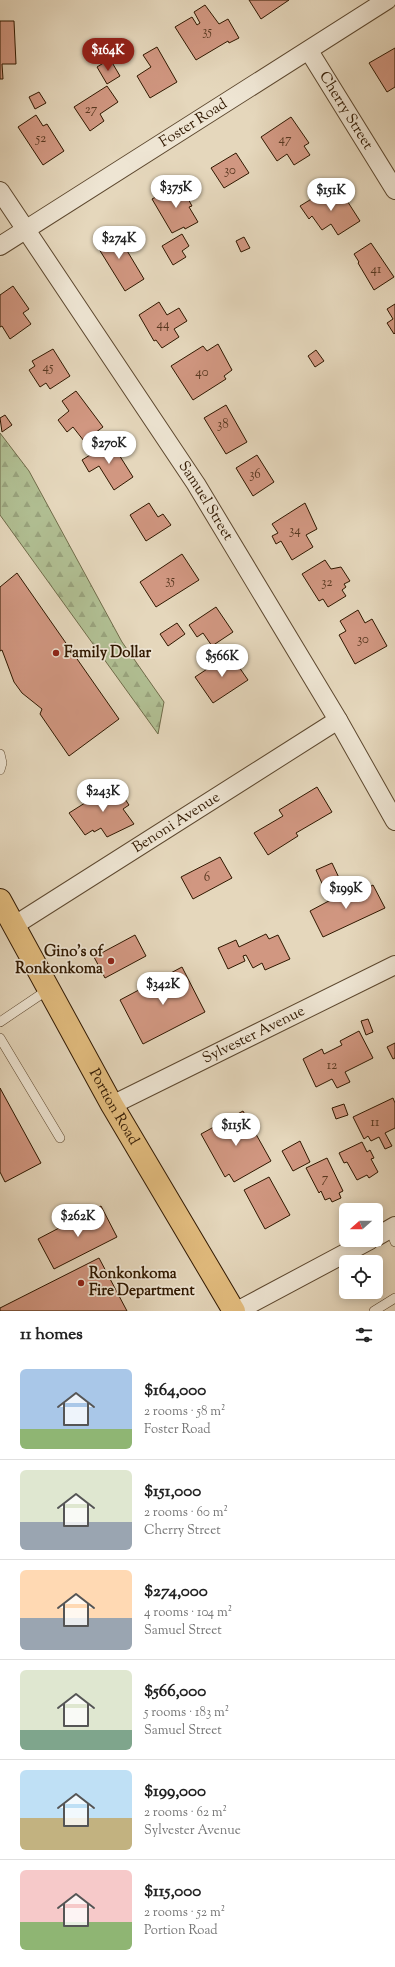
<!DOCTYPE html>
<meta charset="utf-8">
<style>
:root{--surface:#fff;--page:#f6f6f6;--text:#222;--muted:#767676;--line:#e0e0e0;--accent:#8f2418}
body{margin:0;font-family:"Sorts Mill Goudy",serif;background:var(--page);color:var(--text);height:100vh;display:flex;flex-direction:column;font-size:15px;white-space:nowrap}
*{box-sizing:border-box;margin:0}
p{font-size:13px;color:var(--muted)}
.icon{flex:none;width:22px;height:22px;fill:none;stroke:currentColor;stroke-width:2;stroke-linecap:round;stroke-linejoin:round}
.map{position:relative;height:1311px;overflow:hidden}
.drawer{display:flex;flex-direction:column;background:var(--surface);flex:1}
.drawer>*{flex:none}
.needle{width:26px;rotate:249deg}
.fabs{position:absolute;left:339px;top:1203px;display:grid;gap:8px}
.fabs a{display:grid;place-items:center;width:44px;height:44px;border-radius:6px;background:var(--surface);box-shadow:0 2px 10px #0003;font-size:20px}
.price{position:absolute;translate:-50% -34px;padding:0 9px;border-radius:14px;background:#fff;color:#222;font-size:13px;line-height:26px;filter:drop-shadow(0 1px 2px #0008)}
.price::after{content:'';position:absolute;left:50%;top:24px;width:12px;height:9px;margin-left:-6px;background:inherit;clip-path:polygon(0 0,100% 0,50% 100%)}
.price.active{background:var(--accent);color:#fff}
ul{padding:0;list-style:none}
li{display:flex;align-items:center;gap:12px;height:100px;padding:0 20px}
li+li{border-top:1px solid var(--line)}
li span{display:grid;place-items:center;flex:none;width:112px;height:80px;border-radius:6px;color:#555}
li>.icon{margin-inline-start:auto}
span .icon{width:48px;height:48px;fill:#fffc;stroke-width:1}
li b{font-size:17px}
h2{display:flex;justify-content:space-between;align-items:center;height:48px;padding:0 20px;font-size:17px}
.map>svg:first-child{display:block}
</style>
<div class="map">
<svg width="395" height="1311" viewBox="0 0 395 1311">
<defs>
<pattern id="forest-firs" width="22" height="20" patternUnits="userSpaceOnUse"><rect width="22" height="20" fill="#b1bf93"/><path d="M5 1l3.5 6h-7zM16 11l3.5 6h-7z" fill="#99a37d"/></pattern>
</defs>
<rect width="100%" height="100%" fill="#e5d7bc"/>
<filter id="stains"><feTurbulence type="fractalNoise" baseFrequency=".005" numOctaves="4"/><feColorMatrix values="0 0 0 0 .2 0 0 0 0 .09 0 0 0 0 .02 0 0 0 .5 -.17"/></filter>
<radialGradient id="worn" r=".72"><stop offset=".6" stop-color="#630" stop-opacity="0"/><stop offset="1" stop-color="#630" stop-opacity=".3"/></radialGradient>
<path fill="url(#forest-firs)" stroke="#706c4a" d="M0,433L29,471L122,642L164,702L158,734L0,515Z"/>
<g fill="#d19781" stroke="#301800">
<path d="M249,0H289L261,19Z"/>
<path d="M205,5L219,24L228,19L239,38L229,43L228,41L196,60L175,27L192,17L197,25L200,23L194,12Z"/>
<path d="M0,21H14L16,64H2L3,79H0Z"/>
<path d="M157,47L177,82L150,98L137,76L151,67L143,55Z"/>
<path d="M395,48V87L387,92L369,63Z"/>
<path d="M110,59L120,76L107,84L97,67Z"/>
<path d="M107,86L118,102L100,114L104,121L90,131L74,107Z"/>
<path d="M39,92L46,103L35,109L29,97Z"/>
<path d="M36,115L43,126L47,124L64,151L43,165L18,127Z"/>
<path d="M291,117L309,143L304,146L310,155L294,165L287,154L277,161L261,137Z"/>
<path d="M236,153L249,173L224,188L211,168Z"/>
<path d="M180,184L192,206L189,207L198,222L185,229L184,227L172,233L152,199Z"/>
<path d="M337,190L342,197L344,196L360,221L338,235L331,224L322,230L312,216L309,219L300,206L318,195L321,200Z"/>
<path d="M114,229L144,279L125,291L94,241Z"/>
<path d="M182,234L189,246L182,251L186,257L173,265L162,246Z"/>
<path d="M244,237L250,248L241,252L236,241Z"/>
<path d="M371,243L394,277L374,290L358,263L359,262L354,254Z"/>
<path d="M13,286L29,309L23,313L31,324L10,339L2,326L0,327V295Z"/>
<path d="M159,302L167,315L179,308L187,321L174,329L179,337L162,348L156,340L154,341L139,315Z"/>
<path d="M395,304V333L394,334L387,323L393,319L387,309Z"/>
<path d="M218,344L232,370L224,376L226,379L193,400L171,366L203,346L207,351Z"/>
<path d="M53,349L70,376L50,389L46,383L40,387L29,370L35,366L32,361Z"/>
<path d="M316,350L324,361L315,367L308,356Z"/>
<path d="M76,391L103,427L84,441L73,427L67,432L58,420L69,411L62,401Z"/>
<path d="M226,405L247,442L226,454L204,418Z"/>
<path d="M5,415L12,425L2,432L0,418Z"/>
<path d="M111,442L133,477L114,490L99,466L89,472L82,460Z"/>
<path d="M257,455L274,482L253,496L236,468Z"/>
<path d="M149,503L158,517L163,514L171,525L146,541L130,515Z"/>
<path d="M305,503L317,529L306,535L313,547L292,560L281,541L276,544L272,536L278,533L272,524Z"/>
<path d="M182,554L199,580L156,607L140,582Z"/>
<path d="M325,560L331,569L341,567L350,581L344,584L346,587L342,590L346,596L328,607L323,599L319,601L302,574Z"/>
<path d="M17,573L119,719L69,756L40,714L42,709L22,693L14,682L2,650L0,651V587Z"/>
<path d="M216,607L233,632L212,646L203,633L197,637L189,625Z"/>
<path d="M358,610L365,623L372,619L387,646L355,664L339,635L346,631L340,621Z"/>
<path d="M177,623L185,634L168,646L160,634Z"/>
<path d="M230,654L248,680L213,703L195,677Z"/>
<path d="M115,784L129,805L123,809L134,824L107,837L101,828L94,832L93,830L85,835L69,813Z"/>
<path d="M317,787L332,812L296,833L298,836L268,855L254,833L283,816L279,810Z"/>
<path d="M220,857L232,878L193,899L181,877Z"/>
<path d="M332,863L341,882L325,890L316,870Z"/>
<path d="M373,885L385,908L323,937L310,911L340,895L337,891L343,888L349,898Z"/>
<path d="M266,934L269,939L278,935L290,959L265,970L262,963L253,968L246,955L243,956L245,961L228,969L218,948L236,940L239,947Z"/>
<path d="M135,935L146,956L105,978L94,957Z"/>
<path d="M182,967L205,1012L143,1044L120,1000Z"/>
<path d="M368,1019L373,1032L366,1035L361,1021Z"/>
<path d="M359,1031L373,1058L345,1072L350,1082L337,1088L332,1079L316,1087L303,1059L322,1049L324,1054L342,1045L340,1041Z"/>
<path d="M395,1043V1058L393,1059L387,1047Z"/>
<path d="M0,1088L41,1163L5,1182L0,1172Z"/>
<path d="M393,1098L395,1103V1128L385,1133L392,1146L385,1149L379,1137L371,1141L368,1136L364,1139L353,1117Z"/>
<path d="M344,1104L348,1115L336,1119L332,1108Z"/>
<path d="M243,1111L271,1161L234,1182L229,1174L225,1177L201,1134Z"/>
<path d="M300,1141L310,1162L293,1171L282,1151Z"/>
<path d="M362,1142L367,1152L370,1150L374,1158L371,1159L378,1172L369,1178L367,1175L357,1180L347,1162L344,1163L339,1153Z"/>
<path d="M327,1158L343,1191L339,1193L341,1198L332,1202L330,1198L325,1200L321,1191L319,1193L306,1168Z"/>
<path d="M269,1177L290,1215L265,1229L244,1190Z"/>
<path d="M101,1206L117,1237L54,1269L38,1239Z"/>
<path d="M99,1258L127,1311H0V1308Z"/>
</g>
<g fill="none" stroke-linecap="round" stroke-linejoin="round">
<defs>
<g id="service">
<path d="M0,754L2,763L0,770"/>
<path d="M0,1022L49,989"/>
<path d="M0,1038L60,1138"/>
<path d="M390,1229L395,1242"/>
<path d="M374,1311L395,1298"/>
</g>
<g id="minor">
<path id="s1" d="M309,51L395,190"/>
<path id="s2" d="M0,191L196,484L338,720L395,821"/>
<path id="s3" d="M0,246L387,0"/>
<path id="s4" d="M15,925L338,720"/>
<path id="s5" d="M112,1105L395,965"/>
<path d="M376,1237L395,1226"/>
<path d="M237,1311L370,1240"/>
</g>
<g id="primary">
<path id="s6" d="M0,900L112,1105L234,1311"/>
</g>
</defs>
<use href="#service" stroke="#5d482f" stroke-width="10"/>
<use href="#minor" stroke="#5d482f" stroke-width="20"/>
<use href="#primary" stroke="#301800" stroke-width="24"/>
<use href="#service" stroke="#eee5d3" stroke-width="9"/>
<use href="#minor" stroke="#eee5d3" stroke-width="18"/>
<use href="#primary" stroke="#e2bc7e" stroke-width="22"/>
</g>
<g fill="#8f2418" stroke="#eee5d3" stroke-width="1.5">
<circle cx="56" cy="653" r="4"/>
<circle cx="111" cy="961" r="4"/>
<circle cx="81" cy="1283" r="4"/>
</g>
<g text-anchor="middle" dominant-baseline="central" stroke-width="3.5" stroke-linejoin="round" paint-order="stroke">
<g font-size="13" fill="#583820">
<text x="207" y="32">35</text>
<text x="91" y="110">27</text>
<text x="41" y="139">52</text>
<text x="285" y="140">47</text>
<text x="230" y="171">30</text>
<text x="376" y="270">41</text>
<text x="163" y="325">44</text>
<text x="48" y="368">45</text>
<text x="202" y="373">40</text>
<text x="223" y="425">38</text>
<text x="255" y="475">36</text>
<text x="295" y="531">34</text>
<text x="170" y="581">35</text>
<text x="327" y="583">32</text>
<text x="363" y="640">30</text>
<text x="207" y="878">6</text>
<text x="332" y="1066">12</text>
<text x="375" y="1123">11</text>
<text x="325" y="1179">7</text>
</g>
<g font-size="15" fill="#301800" stroke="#eee5d3">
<text stroke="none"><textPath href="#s1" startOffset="70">Cherry Street</textPath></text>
<text stroke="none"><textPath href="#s3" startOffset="229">Foster Road</textPath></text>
<text stroke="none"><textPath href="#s2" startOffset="372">Samuel Street</textPath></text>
<text stroke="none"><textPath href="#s4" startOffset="191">Benoni Avenue</textPath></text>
<text stroke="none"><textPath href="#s5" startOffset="158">Sylvester Avenue</textPath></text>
<text stroke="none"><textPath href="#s6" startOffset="236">Portion Road</textPath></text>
</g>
<g font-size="15" font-weight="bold" fill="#301800" stroke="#eee5d3" text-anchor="start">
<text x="64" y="653">Family Dollar</text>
<text x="103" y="952" text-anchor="end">Gino's of<tspan x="103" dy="17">Ronkonkoma</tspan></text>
<text x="89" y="1274">Ronkonkoma<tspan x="89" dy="17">Fire Department</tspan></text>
</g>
</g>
<rect width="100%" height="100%" filter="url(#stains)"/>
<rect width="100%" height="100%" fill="url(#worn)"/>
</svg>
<div class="fabs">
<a><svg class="needle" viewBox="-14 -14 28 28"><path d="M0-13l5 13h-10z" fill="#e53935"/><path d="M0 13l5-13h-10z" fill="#767676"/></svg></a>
<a><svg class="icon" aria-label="locate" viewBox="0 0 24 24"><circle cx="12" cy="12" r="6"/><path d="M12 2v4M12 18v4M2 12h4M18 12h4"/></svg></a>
</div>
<b class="price active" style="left:108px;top:72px">$164K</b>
<b class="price" style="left:176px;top:209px">$375K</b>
<b class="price" style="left:331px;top:212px">$151K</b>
<b class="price" style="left:119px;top:260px">$274K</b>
<b class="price" style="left:109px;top:465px">$270K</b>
<b class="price" style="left:222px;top:678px">$566K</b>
<b class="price" style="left:103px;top:813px">$243K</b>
<b class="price" style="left:346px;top:910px">$199K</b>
<b class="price" style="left:163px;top:1006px">$342K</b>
<b class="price" style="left:236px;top:1147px">$115K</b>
<b class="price" style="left:78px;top:1238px">$262K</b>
</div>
<section class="drawer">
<h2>11 homes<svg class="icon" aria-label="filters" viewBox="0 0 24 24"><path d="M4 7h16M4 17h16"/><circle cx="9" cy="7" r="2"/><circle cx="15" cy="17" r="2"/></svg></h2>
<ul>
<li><span style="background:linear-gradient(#a9c7e8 75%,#8fb573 0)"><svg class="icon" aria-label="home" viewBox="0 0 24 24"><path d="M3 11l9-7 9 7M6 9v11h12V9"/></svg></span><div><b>$164,000</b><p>2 rooms · 58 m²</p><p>Foster Road</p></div></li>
<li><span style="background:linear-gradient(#dfe7d0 65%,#9aa5b1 0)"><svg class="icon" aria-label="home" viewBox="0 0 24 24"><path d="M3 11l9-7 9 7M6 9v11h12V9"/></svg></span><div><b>$151,000</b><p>2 rooms · 60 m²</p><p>Cherry Street</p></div></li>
<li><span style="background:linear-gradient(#ffd9b3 60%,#9aa5b1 0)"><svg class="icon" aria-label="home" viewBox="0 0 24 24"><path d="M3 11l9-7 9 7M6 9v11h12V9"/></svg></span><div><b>$274,000</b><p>4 rooms · 104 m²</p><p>Samuel Street</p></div></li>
<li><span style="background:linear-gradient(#dfe7d0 75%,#7fa58c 0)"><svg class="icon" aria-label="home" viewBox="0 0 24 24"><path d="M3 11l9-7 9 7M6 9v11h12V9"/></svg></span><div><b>$566,000</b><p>5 rooms · 183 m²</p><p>Samuel Street</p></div></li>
<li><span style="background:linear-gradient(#bfe0f5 60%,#c2b280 0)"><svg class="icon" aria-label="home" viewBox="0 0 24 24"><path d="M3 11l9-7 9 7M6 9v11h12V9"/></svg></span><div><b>$199,000</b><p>2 rooms · 62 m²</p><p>Sylvester Avenue</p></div></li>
<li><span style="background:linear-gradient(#f6c9c9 65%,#8fb573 0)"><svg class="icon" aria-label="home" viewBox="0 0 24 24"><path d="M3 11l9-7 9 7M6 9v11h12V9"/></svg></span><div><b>$115,000</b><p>2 rooms · 52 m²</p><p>Portion Road</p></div></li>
</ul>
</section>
